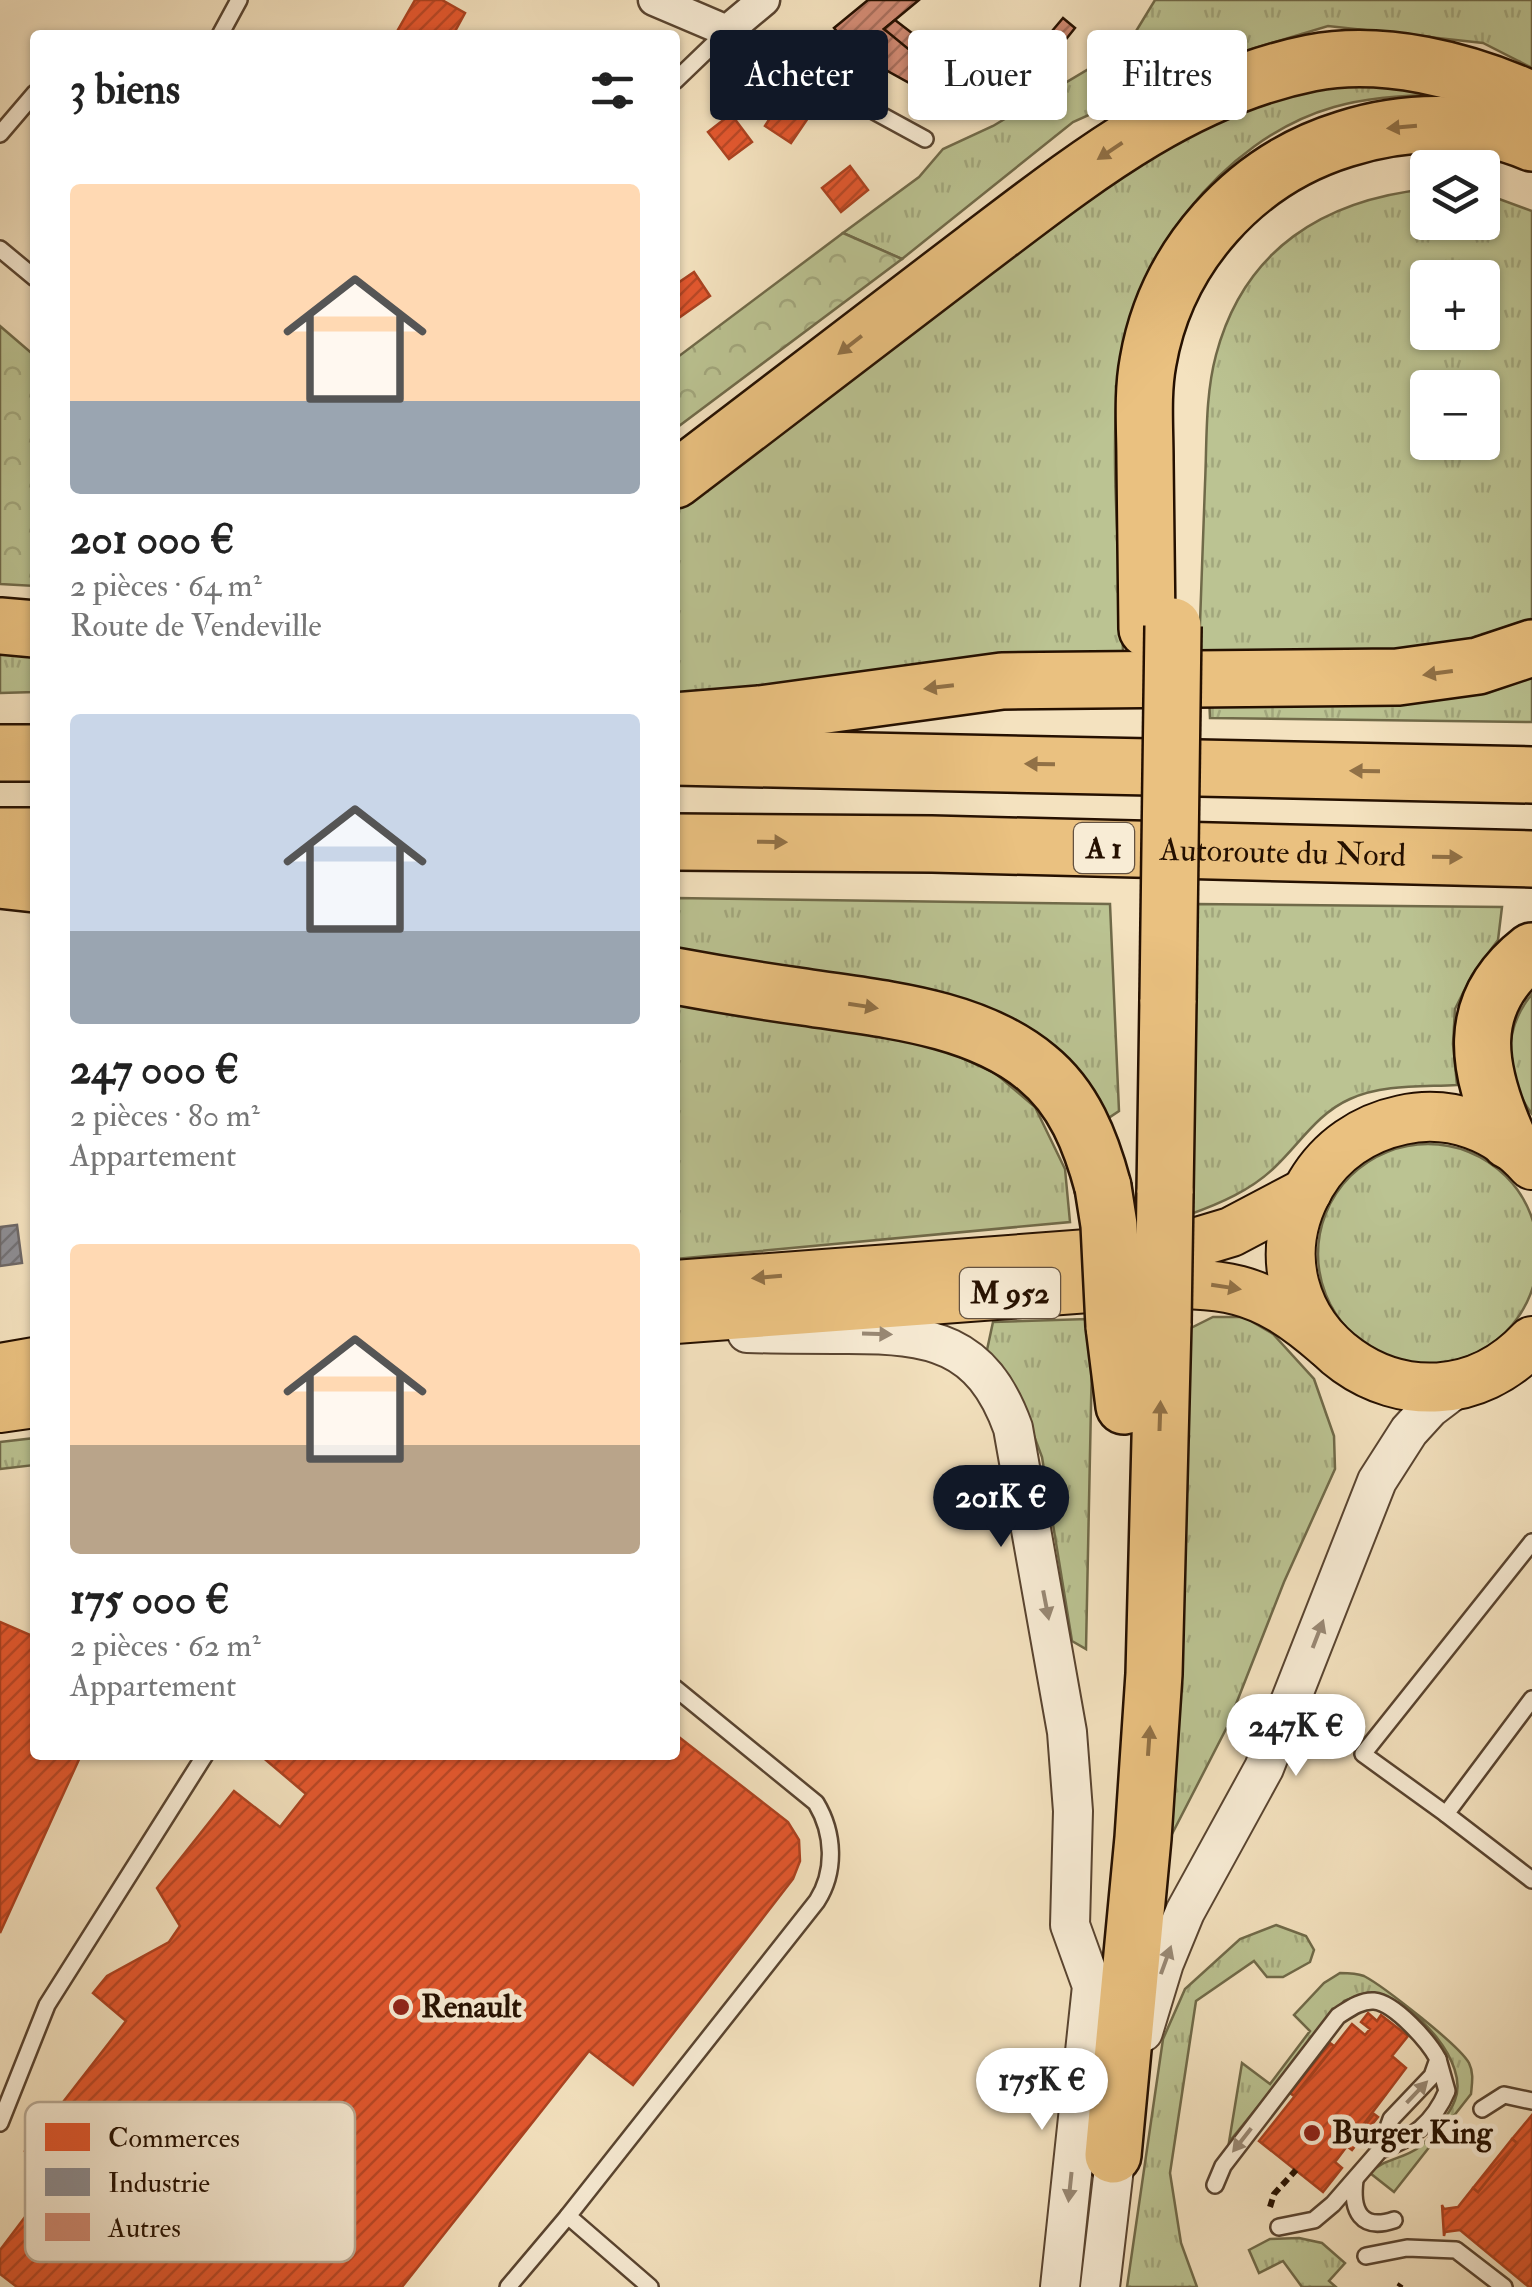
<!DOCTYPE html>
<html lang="fr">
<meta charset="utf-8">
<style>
:root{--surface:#fff;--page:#f2f2f2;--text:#222;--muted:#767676;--accent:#111827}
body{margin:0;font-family:"IM FELL Double Pica",serif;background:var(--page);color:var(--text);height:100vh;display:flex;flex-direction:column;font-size:38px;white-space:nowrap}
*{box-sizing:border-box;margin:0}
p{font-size:32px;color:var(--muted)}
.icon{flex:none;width:55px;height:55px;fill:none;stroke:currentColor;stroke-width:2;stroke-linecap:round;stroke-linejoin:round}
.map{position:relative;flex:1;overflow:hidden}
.sheet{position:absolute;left:30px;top:30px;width:650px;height:1730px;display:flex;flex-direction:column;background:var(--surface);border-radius:10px;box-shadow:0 2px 8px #0004}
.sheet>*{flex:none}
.banner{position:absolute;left:710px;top:30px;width:670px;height:90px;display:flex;gap:20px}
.tools{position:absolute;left:1410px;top:150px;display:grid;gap:20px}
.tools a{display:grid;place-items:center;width:90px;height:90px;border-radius:10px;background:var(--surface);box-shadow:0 2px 8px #0004;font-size:50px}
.price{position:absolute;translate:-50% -85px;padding:0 22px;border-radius:35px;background:#fff;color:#222;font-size:32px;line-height:65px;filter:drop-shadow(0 2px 5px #0008)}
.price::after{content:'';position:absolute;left:50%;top:60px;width:30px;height:22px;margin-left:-15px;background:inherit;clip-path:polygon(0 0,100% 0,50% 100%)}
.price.on{background:var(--accent);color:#fff}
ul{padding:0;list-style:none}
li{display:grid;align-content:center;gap:20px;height:530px;padding:0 40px}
li span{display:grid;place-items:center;height:310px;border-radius:10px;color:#555}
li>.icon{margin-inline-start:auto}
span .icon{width:180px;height:180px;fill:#fffc;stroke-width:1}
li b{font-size:42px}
h2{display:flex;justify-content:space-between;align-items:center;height:120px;padding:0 40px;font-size:42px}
.tag{padding:0 35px;border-radius:10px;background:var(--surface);box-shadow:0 2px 8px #0004;font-size:35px;line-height:90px}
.tag.on{background:var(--accent);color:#fff}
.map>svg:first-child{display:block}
</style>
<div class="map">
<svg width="1532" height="2287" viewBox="0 0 1532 2287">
<defs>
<pattern id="grass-tufts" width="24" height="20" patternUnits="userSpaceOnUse" patternTransform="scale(2.5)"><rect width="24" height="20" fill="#bbc392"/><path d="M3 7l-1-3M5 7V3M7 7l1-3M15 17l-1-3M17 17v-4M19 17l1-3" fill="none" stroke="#a1a67c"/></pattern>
<pattern id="forest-crowns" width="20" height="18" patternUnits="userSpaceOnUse" patternTransform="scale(2.5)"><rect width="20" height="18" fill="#bbc392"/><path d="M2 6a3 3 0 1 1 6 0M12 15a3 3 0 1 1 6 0" fill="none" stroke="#a1a67c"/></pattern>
<pattern id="shops-hatch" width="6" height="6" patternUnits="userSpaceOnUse" patternTransform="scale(2.5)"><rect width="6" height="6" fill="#e4572e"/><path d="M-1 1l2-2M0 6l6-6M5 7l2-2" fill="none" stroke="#b94725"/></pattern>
<pattern id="industry-hatch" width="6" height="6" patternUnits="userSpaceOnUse" patternTransform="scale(2.5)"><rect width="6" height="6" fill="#8d8d92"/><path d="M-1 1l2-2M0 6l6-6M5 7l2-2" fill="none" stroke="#737275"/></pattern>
<pattern id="building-hatch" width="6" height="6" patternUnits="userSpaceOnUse" patternTransform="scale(2.5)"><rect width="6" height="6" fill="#d28b74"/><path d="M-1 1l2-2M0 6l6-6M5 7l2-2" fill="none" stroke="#aa705d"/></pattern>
</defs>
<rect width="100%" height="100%" fill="#f4e2bf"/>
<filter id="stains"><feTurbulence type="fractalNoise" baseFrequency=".002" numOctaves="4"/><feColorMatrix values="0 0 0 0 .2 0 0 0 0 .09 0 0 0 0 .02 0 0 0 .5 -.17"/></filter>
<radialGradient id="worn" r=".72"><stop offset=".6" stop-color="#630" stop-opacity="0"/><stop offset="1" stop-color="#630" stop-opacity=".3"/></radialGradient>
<g fill="url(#grass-tufts)" stroke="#706a49" stroke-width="2.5" fill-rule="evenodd">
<path d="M1155,0H1532V68L1483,43L1328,26L1202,64L1073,122L902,259L843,233L919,177L943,149L993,126L1127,46Z"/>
<path d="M1328,79L1440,95C1404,95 1369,97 1334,107C1221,139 1129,262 1118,377C1110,467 1120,561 1123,651L996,656L847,679L675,698V507L1090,190L1189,131Z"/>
<path d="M1427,189L1428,222H1482L1483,193L1532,211V618C1450,667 1293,652 1199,651C1201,595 1203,539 1205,484C1207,441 1205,396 1216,355C1244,249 1324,200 1427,189ZM1428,278H1482V332H1428ZM1428,388H1482V442H1428Z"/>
<path d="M35,653V692L0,693V654Z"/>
<path d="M1532,670V722L1210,718L1209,695Z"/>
<path d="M675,898L1110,904L1119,1111L1101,1123L1046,1044L675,955Z"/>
<path d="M1195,904L1502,907L1498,940L1472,975L1455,1009L1453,1044L1457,1085C1422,1087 1383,1084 1350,1099C1318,1113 1300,1143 1276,1166C1252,1190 1219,1204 1188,1215Z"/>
<path d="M1532,994V1114C1504,1077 1502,1030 1532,994Z"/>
<path d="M675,1003L899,1038L949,1052L995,1073L1035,1107L1065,1169L1070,1222L675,1259Z"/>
<circle cx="1428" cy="1254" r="110"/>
<path d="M1213,1317H1244L1273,1334L1314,1379L1334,1436L1335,1469L1284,1582L1227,1727L1171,1836L1187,1330Z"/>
<path d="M1087,1319L1092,1357L1086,1649L1072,1641L1042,1457L1016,1388L987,1350L993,1322Z"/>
<path d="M35,1438V1465L0,1469V1442Z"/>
<path d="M1276,1925L1306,1936L1314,1950L1310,1962L1283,1977H1267L1254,1961L1196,2001L1170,2173L1181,2243L1197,2287H1127L1163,2039L1185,1989L1240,1939Z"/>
<path d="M1340,1973C1348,1973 1356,1973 1364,1976C1383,1986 1459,2045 1469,2063C1474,2073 1472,2083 1471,2094L1394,2192L1370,2173C1383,2159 1403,2159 1418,2148C1430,2139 1450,2114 1455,2100C1470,2063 1415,2004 1381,1996C1367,1992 1357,1996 1344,2001L1229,2142L1242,2063L1270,2084L1310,2031L1294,2015L1324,1983Z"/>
<path d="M1299,2238L1322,2243L1345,2263L1329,2281L1336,2287H1302L1283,2261L1259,2273L1249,2250L1270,2239Z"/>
</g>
<g fill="url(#forest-crowns)" stroke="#706a49" stroke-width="2.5">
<path d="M843,233L902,259L675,429V359Z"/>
<path d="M0,326L35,356V586L0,584Z"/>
</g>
<g fill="url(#shops-hatch)" stroke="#ab4220" stroke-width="2.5">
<path d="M415,0H442L465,13L453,35H395Z"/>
<path d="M783,98L810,115L791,143L765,126Z"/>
<path d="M731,114L752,142L729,159L708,132Z"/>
<path d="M850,166L868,190L841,212L822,188Z"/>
<path d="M694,272L710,296L680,317L675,311V285Z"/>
<path d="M0,1622L35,1637V1755H81L0,1933Z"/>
<path d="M675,1734L788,1822L799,1840L800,1861L793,1879L633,2085L589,2051L402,2287H17L0,2274V2250L56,2176L25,2151L126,2021L93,1993L107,1976L169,1942L180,1926L157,1888L234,1791L280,1827L306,1794L260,1755H675Z"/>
<path d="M1368,2013L1377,2021L1381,2015L1408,2036L1392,2056L1406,2068L1335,2162L1342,2168L1323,2192L1259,2141L1352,2024L1365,2035L1370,2029L1361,2022Z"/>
<path d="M1330,2043L1334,2046L1294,2096L1290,2093Z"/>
<path d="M1374,2114L1378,2117L1352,2150L1348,2147Z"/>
<path d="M1532,2115V2287H1529L1460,2230L1445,2232L1444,2236L1442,2205L1444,2209L1458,2207L1473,2188L1478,2192L1517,2143L1512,2139Z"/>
<path d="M1512,2139L1517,2143L1478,2192L1473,2188Z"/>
</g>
<path fill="url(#industry-hatch)" stroke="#6e6866" stroke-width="2.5" d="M17,1225L22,1263L0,1266V1227Z"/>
<g fill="url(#building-hatch)" stroke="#251000" stroke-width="2.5">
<path d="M868,0H919L884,29L929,61L913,85L855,53L834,28Z"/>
<path d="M1063,18L1075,28L1055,53L1042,43Z"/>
<path d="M895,20L921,40L912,52L884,29Z"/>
<path d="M951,57L974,71L947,104L924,91Z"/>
<path d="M974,71L991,85L968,116L947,104Z"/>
<path d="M921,73L932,80L924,91L913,85Z"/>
</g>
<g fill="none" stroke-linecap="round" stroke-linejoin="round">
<defs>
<g id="service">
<path d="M220,35L239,0"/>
<path d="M675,81L727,31L925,139"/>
<path d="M0,134L35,93"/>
<path d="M0,249L35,278"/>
<path d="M1532,1699L1446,1814L1532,1880"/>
<path d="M1446,1814L1363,1754L1532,1542"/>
<path d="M1482,2109L1504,2095L1532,2101"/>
<path d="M0,2123L47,2005L205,1755"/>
<path d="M1380,2150C1412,2140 1434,2122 1447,2091L1438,2059"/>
<path d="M1355,2180C1351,2211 1361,2231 1394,2220"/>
<path d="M1215,2185L1223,2166L1338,2016C1349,2009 1361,2000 1374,2001C1395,2003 1429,2042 1438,2059L1432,2076L1391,2119L1380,2150L1333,2204L1314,2220L1279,2227"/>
<path d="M1366,2256L1407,2248L1456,2250L1504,2287"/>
<path d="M508,2287L568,2216"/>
<path d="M650,2287L568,2216L817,1901C836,1871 834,1833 816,1803L675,1688"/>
</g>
<path id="minor" d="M654,0L727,31L764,0"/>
<g id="tertiary">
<path d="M747,1333C781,1334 814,1334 848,1334C931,1334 982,1342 1013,1428L1067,1732L1073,1811L1070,1925L1092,1986L1060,2287"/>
<path d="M1143,2032L1164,1963L1185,1912L1264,1768L1377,1481L1409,1431L1430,1408L1459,1386"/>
<path d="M1100,2287L1118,2134"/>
</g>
<g id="primary">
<path d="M1532,1165C1499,1128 1451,1109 1402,1120C1364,1128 1331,1150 1311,1184C1228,1325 1419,1462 1532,1341"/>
<path d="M675,1285L1181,1247L1231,1232L1307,1192"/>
<path d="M675,1319L1129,1285C1221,1283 1255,1280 1328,1344"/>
<path d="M0,1368L35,1362"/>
<path d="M0,1408L35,1403"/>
</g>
<g id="motorway">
<path d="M675,480C776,404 875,326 976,250C1079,172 1181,89 1311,63C1383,49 1466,70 1532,100"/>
<path d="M0,626L35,629"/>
<path d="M1147,629C1146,573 1146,517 1145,461C1145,428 1142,394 1148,362C1166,257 1244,170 1345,139C1404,120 1474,118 1532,143"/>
<path d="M675,721L760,714L1002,681L1398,677L1478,666L1532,648"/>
<path d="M0,753H35"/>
<path d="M675,757L1532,775"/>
<path d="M0,836H35"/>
<path id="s1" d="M675,842L932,844L1532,859"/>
<path d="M0,880L35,884"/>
<path d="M675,976C718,984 761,991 804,997C881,1009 975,1016 1037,1068C1074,1098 1091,1142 1103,1187"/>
<path d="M1509,1141C1477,1070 1463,1005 1532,951"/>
<path d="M1165,1193L1168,1000"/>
<path d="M1114,1326L1124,1406"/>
<path d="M1113,2155L1143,1838L1154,1674L1163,1323"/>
</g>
</defs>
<use href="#service" stroke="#594430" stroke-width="20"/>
<use href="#minor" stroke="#594430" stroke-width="35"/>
<use href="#tertiary" stroke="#594430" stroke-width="42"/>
<use href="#primary" stroke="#251000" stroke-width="52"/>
<use href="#motorway" stroke="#251000" stroke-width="60"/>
<g stroke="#251000" stroke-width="6" stroke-dasharray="8 5" stroke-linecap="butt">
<path d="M1270,2207L1274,2194L1296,2170"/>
<path d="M1399,2287L1401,2284"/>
</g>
<use href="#service" stroke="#f8ecd5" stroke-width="15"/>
<use href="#minor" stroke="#f8ecd5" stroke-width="30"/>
<use href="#tertiary" stroke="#f8ecd5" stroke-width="38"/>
<use href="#primary" stroke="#eac180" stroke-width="48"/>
<use href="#motorway" stroke="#eac180" stroke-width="55"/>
<defs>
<g id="motorway-bridge">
<path d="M1168,1000L1173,626"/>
<path d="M1103,1187L1109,1225L1114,1326"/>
<path d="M1163,1323L1165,1193"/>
</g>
</defs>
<use href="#motorway-bridge" stroke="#251000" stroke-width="60" stroke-linecap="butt"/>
<use href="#motorway-bridge" stroke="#eac180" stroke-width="55"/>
</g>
<defs><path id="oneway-solid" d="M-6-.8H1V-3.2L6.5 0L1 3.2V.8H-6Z" transform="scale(2.5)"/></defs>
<g fill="#917146">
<use href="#oneway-solid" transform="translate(1402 127) rotate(175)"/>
<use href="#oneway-solid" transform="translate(1110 151) rotate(146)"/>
<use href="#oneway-solid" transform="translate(850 345) rotate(142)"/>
<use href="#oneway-solid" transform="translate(1438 673) rotate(172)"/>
<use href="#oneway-solid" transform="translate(939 687) rotate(173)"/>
<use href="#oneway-solid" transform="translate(1040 764) rotate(-179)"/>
<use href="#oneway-solid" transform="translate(1365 771) rotate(-179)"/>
<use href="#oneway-solid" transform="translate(772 842) rotate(1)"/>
<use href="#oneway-solid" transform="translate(1447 857) rotate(1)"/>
<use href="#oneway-solid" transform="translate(863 1006) rotate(9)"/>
<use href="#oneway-solid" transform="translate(767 1277) rotate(175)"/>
<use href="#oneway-solid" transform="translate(1226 1287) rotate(9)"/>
<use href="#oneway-solid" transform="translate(1160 1416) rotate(-88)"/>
<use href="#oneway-solid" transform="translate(1149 1741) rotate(-86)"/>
</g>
<g fill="#998975">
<use href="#oneway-solid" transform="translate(877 1334) rotate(2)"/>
<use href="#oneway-solid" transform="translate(1046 1605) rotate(79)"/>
<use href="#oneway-solid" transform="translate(1318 1634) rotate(-69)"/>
<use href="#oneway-solid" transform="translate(1166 1960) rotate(-70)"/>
<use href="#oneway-solid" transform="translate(1417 2092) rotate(-46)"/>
<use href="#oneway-solid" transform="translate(1242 2140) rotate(128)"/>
<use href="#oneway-solid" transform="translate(1070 2187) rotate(96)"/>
</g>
<g fill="#8f2418" stroke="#f8ecd5" stroke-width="4">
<circle cx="401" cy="2007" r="10"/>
<circle cx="1312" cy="2133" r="10"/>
</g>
<g text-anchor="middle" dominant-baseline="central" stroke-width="10" stroke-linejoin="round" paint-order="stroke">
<g fill="#f8ecd5" stroke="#645240" stroke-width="2.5">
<rect x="1074" y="823" width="60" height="50" rx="8"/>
<rect x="960" y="1268" width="100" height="50" rx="8"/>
</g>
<g font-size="30" font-weight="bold" fill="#251000">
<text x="1104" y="848">A 1</text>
<text x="1010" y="1293">M 952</text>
</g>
<g font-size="32" fill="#251000" stroke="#f8ecd5">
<text stroke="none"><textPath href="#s1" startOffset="608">Autoroute du Nord</textPath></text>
</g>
<g font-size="32" font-weight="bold" fill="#251000" stroke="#f8ecd5" text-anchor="start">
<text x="421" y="2007">Renault</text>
<text x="1332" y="2133">Burger King</text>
</g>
</g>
<rect x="25" y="2102" width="330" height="160" rx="15" fill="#f8ecd5" stroke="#b9aa95" stroke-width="2.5"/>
<rect x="45" y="2123" width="45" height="28" fill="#e4572e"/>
<rect x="45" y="2168" width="45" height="28" fill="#8d8d92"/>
<rect x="45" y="2213" width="45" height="28" fill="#d28b74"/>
<g font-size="28" fill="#251000">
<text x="108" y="2147">Commerces</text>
<text x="108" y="2192">Industrie</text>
<text x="108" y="2237">Autres</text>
</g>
<rect width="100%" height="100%" filter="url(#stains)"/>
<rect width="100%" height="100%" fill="url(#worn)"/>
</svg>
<div class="tools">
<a><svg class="icon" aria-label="layers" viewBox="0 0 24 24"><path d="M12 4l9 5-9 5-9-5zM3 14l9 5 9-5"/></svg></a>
<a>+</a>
<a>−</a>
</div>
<b class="price on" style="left:1001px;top:1550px">201K €</b>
<b class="price" style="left:1296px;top:1779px">247K €</b>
<b class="price" style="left:1042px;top:2133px">175K €</b>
<div class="banner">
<a class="tag on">Acheter</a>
<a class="tag">Louer</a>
<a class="tag">Filtres</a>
</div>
<section class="sheet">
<h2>3 biens<svg class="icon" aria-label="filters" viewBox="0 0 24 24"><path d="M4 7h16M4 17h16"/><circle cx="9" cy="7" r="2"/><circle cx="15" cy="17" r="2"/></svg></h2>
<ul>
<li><span style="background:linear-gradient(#ffd9b3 70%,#9aa5b1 0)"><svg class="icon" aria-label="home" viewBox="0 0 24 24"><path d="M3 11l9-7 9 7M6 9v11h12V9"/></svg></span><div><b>201 000 €</b><p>2 pièces · 64 m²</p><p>Route de Vendeville</p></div></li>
<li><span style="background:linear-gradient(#c9d6e8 70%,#9aa5b1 0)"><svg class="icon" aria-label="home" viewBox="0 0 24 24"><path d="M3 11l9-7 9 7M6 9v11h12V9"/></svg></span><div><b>247 000 €</b><p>2 pièces · 80 m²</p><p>Appartement</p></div></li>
<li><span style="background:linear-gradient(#ffd9b3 65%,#b9a48a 0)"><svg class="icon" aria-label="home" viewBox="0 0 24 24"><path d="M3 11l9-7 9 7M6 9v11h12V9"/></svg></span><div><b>175 000 €</b><p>2 pièces · 62 m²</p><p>Appartement</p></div></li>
</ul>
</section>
</div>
